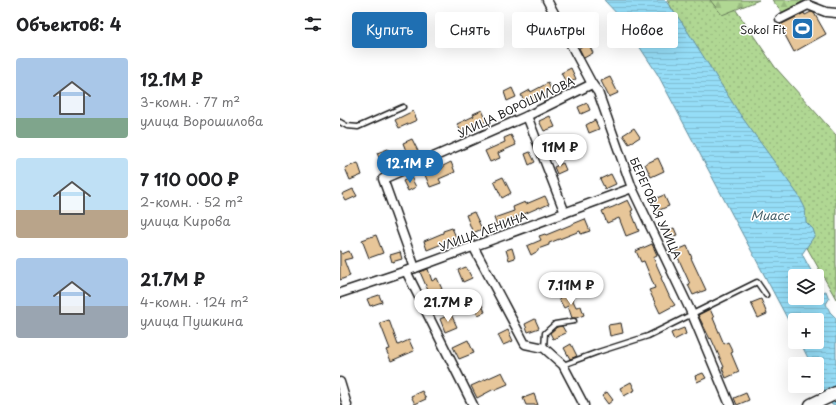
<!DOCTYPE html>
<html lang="ru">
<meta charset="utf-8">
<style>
:root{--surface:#fff;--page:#f6f6f6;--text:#202124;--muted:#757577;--accent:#1f6fb2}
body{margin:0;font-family:"Playpen Sans",sans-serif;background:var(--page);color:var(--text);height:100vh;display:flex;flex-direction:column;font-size:15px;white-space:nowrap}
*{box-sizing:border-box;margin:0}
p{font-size:13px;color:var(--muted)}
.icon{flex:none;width:22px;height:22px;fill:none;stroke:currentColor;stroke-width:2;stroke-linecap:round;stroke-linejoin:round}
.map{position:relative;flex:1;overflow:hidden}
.side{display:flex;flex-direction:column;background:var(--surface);width:340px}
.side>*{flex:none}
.banner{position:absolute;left:12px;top:12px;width:380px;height:36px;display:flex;gap:8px}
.buttons{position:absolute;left:448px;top:269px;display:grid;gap:8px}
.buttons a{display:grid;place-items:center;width:36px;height:36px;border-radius:4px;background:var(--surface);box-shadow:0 4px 16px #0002;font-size:20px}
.price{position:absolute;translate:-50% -34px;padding:0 9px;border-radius:14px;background:#fff;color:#222;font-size:13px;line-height:26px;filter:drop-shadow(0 1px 2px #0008)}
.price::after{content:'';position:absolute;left:50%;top:24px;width:12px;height:9px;margin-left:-6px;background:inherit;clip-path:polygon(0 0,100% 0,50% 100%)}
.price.current{background:var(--accent);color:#fff}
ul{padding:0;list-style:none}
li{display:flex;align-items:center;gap:12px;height:100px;padding:0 16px}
li span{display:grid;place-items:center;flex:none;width:112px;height:80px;border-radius:4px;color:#555}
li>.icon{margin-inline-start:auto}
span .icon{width:48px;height:48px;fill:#fffc;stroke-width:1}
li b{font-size:17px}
h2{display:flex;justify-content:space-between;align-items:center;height:48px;padding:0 16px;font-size:17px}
.tag{padding:0 14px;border-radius:4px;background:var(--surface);box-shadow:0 4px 16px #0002;font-size:14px;line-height:36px}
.tag.current{background:var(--accent);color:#fff}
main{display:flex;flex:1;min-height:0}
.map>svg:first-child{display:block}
</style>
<main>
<section class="side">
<h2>Объектов: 4<svg class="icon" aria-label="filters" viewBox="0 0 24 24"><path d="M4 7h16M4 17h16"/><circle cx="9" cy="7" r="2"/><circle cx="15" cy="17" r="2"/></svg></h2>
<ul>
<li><span style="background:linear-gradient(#a9c7e8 75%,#7fa58c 0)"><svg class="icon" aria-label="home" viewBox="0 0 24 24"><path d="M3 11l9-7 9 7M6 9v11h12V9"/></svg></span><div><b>12.1M ₽</b><p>3-комн. · 77 m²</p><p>улица Ворошилова</p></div></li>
<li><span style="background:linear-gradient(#bfe0f5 65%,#b9a48a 0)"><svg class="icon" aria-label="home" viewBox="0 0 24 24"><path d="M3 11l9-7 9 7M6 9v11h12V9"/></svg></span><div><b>7 110 000 ₽</b><p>2-комн. · 52 m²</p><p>улица Кирова</p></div></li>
<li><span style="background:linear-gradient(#a9c7e8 60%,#9aa5b1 0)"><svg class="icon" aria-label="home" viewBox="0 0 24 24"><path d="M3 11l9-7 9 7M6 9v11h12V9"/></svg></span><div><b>21.7M ₽</b><p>4-комн. · 124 m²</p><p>улица Пушкина</p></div></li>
</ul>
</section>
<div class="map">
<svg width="496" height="405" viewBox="0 0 496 405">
<defs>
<pattern id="grass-dots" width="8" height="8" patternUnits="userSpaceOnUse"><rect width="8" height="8" fill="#b0d793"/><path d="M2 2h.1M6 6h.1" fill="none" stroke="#97b87e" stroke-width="1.8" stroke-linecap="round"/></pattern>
<pattern id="forest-firs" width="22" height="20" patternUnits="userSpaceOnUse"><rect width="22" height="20" fill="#b0d793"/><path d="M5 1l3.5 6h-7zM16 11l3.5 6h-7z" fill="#97b87e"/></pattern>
<pattern id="water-rules" width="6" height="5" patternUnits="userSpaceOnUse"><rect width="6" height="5" fill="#95ddf7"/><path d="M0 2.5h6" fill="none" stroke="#80bdd3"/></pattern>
</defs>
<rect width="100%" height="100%" fill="#fff"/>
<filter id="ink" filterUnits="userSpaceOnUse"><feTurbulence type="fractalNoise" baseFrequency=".025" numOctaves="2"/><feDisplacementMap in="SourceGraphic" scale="8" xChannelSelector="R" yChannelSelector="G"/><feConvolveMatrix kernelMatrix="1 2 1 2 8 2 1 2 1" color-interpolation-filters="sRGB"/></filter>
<g filter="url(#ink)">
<path fill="url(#grass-dots)" stroke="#667a58" d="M327,0H389L435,67L496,135V299Z"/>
<g fill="url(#forest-firs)" stroke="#667a58">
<path d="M370,0H419L382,15Z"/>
<path d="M432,0H464L444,14Z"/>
</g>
<path fill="url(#water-rules)" stroke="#65909f" d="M264,0H325L343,24L399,113L459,196L465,208L466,222L473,229L475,235L462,254L474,276H455V298H477V281L480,292L486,291L489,299L486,304L490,312L496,318V405H492L477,376V364H471L460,342H477V320H455V333L318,75L280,17Z"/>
<g fill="#e7c699" stroke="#1c1c1c">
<path d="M471,12L474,13L486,34L454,52L439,24H442L464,13L465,15Z"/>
<path d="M201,21L210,41L202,45L193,24Z"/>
<path d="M248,43L253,53L244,58L239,48Z"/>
<path d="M231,68L236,79L227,84L221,73Z"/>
<path d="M270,77L278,93L269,97L261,81Z"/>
<path d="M208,83L212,91L195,100V101L186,105L181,95L190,90L191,92Z"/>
<path d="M172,88L176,97L167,101L164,92Z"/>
<path d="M247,103L250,110L241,114L238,107Z"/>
<path d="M142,110L147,121L132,127V128L122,133L117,124L134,116L133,114Z"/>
<path d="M73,111L77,120L59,128L55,120Z"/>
<path d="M210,116L215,127L204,131L199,121Z"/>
<path d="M255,120L259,129L249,133L246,125Z"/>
<path d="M294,128L300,137L289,144L283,135Z"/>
<path d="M171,135L176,145L158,153L160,158L150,162L145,151L165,142L164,138Z"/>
<path d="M72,139L78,151L68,156L63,143Z"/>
<path d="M217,140L220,147L209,152L206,145Z"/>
<path d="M48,149L53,163L43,167L37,153Z"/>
<path d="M190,152L195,162L189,165L185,154Z"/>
<path d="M318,158L324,171L311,177L305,164Z"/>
<path d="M111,162L115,172L99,179L101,183L90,187L85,175L103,168V166Z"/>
<path d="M18,163L22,175L10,180L5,168Z"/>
<path d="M223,163L226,170L217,174L214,167Z"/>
<path d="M271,174L276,184L265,189L260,179Z"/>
<path d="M71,177L76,187L68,191L63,181Z"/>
<path d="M163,177L171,193L162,198L154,181Z"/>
<path d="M13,189L17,196L6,201L2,194Z"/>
<path d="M324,195L329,206L317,211L312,200Z"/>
<path d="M205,196L209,204L200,208V207L168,221V224L158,228L154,218L174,211L173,207L185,202L186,204Z"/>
<path d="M288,200L293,210L291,211L299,231L286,236L279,218L267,223L262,211L273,207Z"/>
<path d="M134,212L142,229L133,233L126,215Z"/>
<path d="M245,219L250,231L241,234L240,231L209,243V245L198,249V251L191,255L187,246L201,240L199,236L205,234L206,235Z"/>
<path d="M112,228L117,239L107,243V242L87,250L84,241L103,233V231Z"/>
<path d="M334,228L337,235L328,238L325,231Z"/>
<path d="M36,235L43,253L29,258L22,240Z"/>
<path d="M312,244L317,255L313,257L322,277L321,278L330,298L335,305L320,313L309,290L315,288L304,261L301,262L296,251Z"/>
<path d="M347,246L352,258H351L366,290L353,295L348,285L350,284L335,251Z"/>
<path d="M172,248L175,258L169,260L166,250Z"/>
<path d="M0,251H1L2,254L9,251L12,258L4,260L10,276L0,280Z"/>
<path d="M60,252L62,259L52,262L50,255Z"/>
<path d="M126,267L132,278L123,282L118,270Z"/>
<path d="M88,269L92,281L97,278L102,289L90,295L80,272Z"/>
<path d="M229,292L236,307L241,306L244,315L236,318H232L228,306L224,308L218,297Z"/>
<path d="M39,295L42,302L30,306L27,299Z"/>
<path d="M421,299L427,314L418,318L411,303Z"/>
<path d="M140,300L145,312L138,315L133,304Z"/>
<path d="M370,309L374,318H373L384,344L388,342L393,352L391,353L399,372L386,378L382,368L384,367L371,338L370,339L358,315Z"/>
<path d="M111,314L117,327L105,332L100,319Z"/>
<path d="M195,319L199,328L188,332L185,324Z"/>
<path d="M49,320L58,345L69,340L74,351L51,361L46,350L50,349L40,323Z"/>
<path d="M281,323L283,333L270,336L268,325Z"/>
<path d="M222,326L226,333L213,339L210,333L217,327Z"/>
<path d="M344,328L346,334L334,340L331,333Z"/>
<path d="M168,330L173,341L163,345L158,335Z"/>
<path d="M128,340L134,353L119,359L113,347Z"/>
<path d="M231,344L237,356L230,359L224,348Z"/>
<path d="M162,372L168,384L154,390V389L137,398L131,386Z"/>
<path d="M363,373L366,378L357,382L355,376Z"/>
<path d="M291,382L295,390L284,396L280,388Z"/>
<path d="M82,391L86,399L75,404L71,396Z"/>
<path d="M267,392L273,400L268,404L262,396Z"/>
<path d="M406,393L409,400L397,405L394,398Z"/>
<path d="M194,394L198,405H186L183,398Z"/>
</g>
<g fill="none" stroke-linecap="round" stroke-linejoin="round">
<defs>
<g id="lane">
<path d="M0,122L7,126L18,127L63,107"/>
<path d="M204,348L205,333L215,324L234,321"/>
<path d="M223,365L258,352L308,336L417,282L426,295"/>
</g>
<g id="street">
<path d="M207,0L252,84L258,92L292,188L352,314L390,405"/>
<path d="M440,19L468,5L486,12L496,13"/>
<path d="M187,116L225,213"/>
<path d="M133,246L185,344L204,348L223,365L244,405"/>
<path d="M75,268L43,179L187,116L252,84"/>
<path d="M66,271L133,405"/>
<path d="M0,293L75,268L292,188"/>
<path d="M0,382L7,405"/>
</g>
<path id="secondary" d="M471,405L496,393"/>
</defs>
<use href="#lane" stroke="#1c1c1c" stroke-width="7"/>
<use href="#street" stroke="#1c1c1c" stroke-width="11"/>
<use href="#secondary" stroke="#1c1c1c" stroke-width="15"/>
<use href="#lane" stroke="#fff" stroke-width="4"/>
<use href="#street" stroke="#fff" stroke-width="8"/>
<use href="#secondary" stroke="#fff" stroke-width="12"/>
</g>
</g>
<defs>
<symbol id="stadium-square" viewBox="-11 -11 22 22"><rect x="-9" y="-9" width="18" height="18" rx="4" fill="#1f6fb2" stroke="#fff"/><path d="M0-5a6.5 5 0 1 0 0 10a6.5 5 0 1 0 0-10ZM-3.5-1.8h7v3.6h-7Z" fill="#fff"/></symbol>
</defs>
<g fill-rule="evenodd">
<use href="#stadium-square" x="450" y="16" width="25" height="25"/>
</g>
<g text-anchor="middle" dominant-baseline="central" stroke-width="3" stroke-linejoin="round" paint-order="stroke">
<g font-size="11" fill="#1c1c1c" stroke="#fff" text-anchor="end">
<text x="446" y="29">Sokol Fit</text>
</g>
<g font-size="11" fill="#1c1c1c" stroke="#fff">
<text transform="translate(176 107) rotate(-25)">УЛИЦА ВОРОШИЛОВА</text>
<text transform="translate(316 208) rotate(66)">БЕРЕГОВАЯ УЛИЦА</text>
<text transform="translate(143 231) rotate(-20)">УЛИЦА ЛЕНИНА</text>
</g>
<g font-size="12" font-style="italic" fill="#466069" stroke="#fff">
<text x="430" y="215">Миасс</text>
</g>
</g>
</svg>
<div class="buttons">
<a><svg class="icon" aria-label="layers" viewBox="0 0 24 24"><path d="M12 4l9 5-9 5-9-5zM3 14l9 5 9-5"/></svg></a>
<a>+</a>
<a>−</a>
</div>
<b class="price" style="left:220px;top:168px">11M ₽</b>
<b class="price current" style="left:70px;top:184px">12.1M ₽</b>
<b class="price" style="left:231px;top:306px">7.11M ₽</b>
<b class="price" style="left:108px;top:323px">21.7M ₽</b>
<div class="banner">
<a class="tag current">Купить</a>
<a class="tag">Снять</a>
<a class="tag">Фильтры</a>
<a class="tag">Новое</a>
</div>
</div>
</main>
